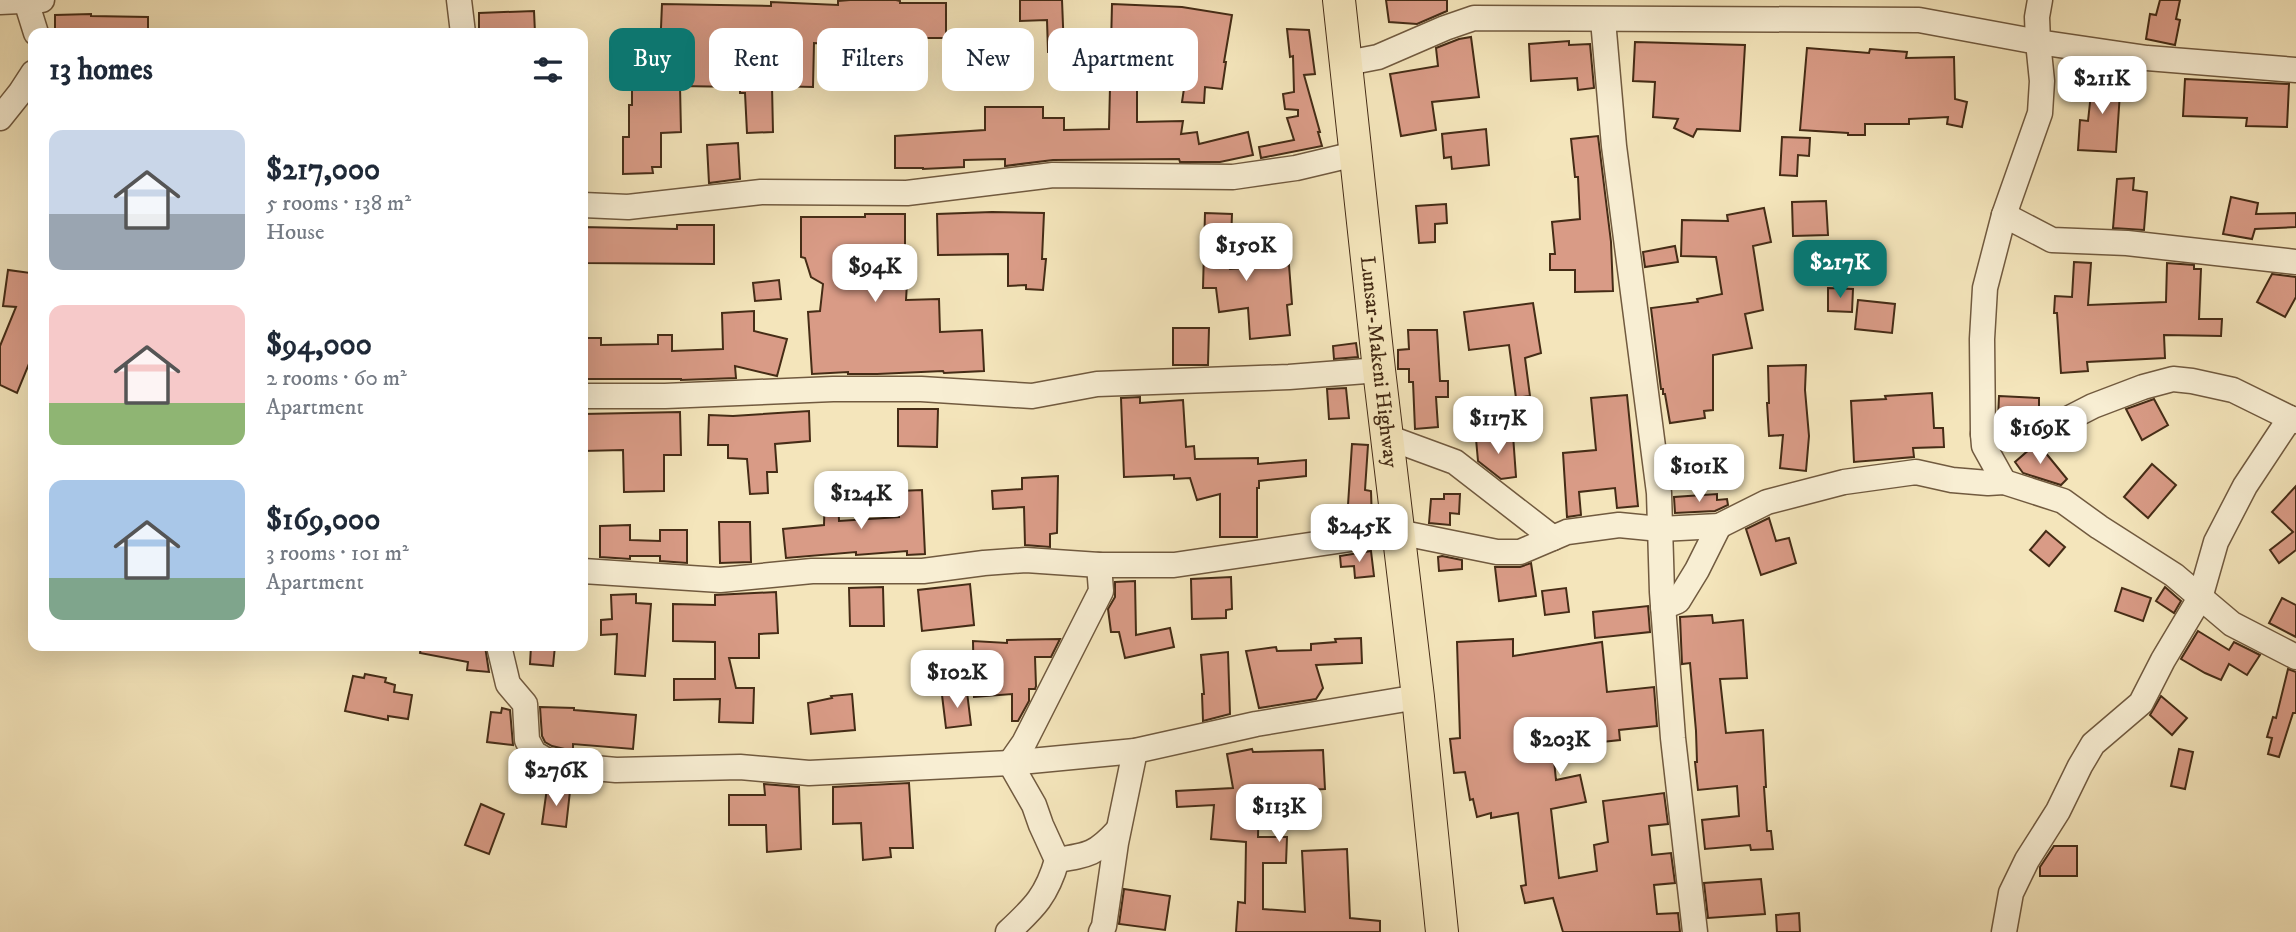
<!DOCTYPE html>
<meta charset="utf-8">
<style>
:root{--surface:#fff;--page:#f2f2f3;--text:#1f2937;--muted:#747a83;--accent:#0f766e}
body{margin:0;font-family:"IM FELL DW Pica",serif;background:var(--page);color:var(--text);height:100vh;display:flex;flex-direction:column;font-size:26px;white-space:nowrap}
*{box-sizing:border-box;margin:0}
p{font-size:23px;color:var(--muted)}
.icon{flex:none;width:38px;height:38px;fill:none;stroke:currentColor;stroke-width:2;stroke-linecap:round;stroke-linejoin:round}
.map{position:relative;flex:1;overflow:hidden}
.details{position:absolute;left:28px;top:28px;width:560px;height:623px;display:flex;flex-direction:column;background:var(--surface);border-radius:14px;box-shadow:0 7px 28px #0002}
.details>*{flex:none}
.top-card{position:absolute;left:609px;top:28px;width:665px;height:63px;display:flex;gap:14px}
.price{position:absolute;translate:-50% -60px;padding:0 16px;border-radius:14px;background:#fff;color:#222;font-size:23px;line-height:46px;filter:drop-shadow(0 2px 4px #0008)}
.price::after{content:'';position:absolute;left:50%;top:42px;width:21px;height:16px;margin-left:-10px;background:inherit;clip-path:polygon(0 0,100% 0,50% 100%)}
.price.selected{background:var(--accent);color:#fff}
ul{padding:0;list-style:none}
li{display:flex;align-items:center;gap:21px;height:175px;padding:0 21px}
li span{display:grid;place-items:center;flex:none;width:196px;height:140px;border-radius:14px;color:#555}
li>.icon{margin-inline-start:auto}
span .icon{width:84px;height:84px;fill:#fffc;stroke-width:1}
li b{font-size:30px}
h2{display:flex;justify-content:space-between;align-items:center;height:84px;padding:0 21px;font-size:30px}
.chip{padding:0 24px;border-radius:14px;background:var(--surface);box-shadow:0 7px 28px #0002;font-size:24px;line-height:63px}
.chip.selected{background:var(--accent);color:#fff}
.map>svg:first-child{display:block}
</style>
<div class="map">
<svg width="2296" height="932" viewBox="0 0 2296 932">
<rect width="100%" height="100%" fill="#f4e5bb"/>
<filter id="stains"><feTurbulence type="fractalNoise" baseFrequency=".00286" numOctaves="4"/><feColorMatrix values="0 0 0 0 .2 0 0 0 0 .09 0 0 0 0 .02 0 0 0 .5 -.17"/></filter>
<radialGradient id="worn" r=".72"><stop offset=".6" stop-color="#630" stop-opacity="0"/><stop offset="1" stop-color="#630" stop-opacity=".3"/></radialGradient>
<g fill="#d99b86" stroke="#452c16" stroke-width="2">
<path d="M850,0H896L900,1V3H946V38H924V81H906V47L850,49V45L814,43L813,87L772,86L773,132L747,133L745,93H740V87L680,86L681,132L661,133V167H652L653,173L623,174V137H629V105H632V52H660L662,4L771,6V2L838,5V1Z"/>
<path d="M1020,0H1062L1064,51L1048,52L1047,20L1020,21Z"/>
<path d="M1386,0H1447V11L1417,24L1389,22Z"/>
<path d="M2160,0H2180L2176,19L2180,20L2175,45L2146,39L2150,14L2156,15Z"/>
<path d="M1112,4L1182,7L1232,15L1224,62H1226L1222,89L1205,87L1204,103L1182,102L1190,48L1169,44L1137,43V122L1183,121L1181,134L1197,132L1199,144L1248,132L1253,155L1220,162H1180L1179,159L1053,160L1005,166V159L964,160V167L923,169V168H895V136L985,130V107H1043V118H1064V130L1109,129Z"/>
<path d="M534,11L535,33H479V13Z"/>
<path d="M91,14V16L148,17V33H55V15Z"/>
<path d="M1287,29L1309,30L1315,74L1304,75L1320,132H1318L1322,146L1261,158L1259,147L1294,140L1287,118L1298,116V110L1285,109L1283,94L1294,92L1293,56L1290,57Z"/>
<path d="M1471,37L1479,97L1432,102L1436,130L1401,136L1390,74L1438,66L1436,48L1459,39Z"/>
<path d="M1569,41V45L1590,44L1594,88L1578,90L1577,78L1531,81L1529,44Z"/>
<path d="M1635,42L1745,45L1740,131L1697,129L1693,137L1674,128L1678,119L1653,117L1655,82L1633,81Z"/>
<path d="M1807,48L1869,53L1870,49L1907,52L1906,58L1954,57L1955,99L1967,102L1962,127L1947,124L1948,117L1909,119V124H1865V135H1848V133L1800,130Z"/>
<path d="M2093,75L2121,78L2116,152L2078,150L2080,120L2088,121Z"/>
<path d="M2185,79L2289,84L2287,127L2246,126L2247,118L2183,116Z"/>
<path d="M1486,129L1489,165L1452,169L1451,157L1444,158L1442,134Z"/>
<path d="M1598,136L1611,242L1613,291L1575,292V270H1550V254H1555L1552,222L1580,219L1578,177H1575L1571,139Z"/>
<path d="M1782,137L1810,138L1809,156L1798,155L1797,176L1780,175Z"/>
<path d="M738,143L740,179L709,183L707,145Z"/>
<path d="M2134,178L2133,190L2147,192L2144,230L2113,228L2117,179Z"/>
<path d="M2231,197L2258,203L2256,214L2296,213V227L2255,229L2252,239L2223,234Z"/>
<path d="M1826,201L1828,235L1793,236L1792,202Z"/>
<path d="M1446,204L1447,223L1435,224V242L1419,243L1416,206Z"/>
<path d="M1764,208L1771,242L1753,246L1763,310L1745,314L1752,348L1713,355V410L1704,411L1705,418L1670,423L1665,394H1663V389H1661L1651,308L1698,302L1697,299L1722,294L1716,257L1681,256L1682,220L1728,221L1727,215Z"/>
<path d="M992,212L1044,213L1042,259H1046L1043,290L1026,289V285L1008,286V254L938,255L937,214Z"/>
<path d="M1205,213L1232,214L1230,269L1289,265L1292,304L1287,305L1290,335L1250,339L1248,308L1219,312L1216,288H1203Z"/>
<path d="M865,214H905V266H908L906,300L939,299L940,332L982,330L984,371L944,373L943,371L877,374H848V372L812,374L808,312L820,311L823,284L811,277L805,258L801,257V217H865Z"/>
<path d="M677,225H714V264L583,263V227L677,229Z"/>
<path d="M1675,246L1678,262L1645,267L1643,252Z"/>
<path d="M2074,262L2091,263L2088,305L2166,302L2167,263L2194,265V269H2201L2199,319H2222L2221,336L2164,335L2165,358L2087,362L2088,371L2061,373L2057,313H2054L2055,296L2072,297Z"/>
<path d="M33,267V309L30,329L33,331V354L17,393L0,385V346L16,307L3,306L8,270L30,273Z"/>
<path d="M2272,274L2296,277V297L2285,317L2257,302Z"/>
<path d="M779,280L781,299L755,301L753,283Z"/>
<path d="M1828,288L1853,289L1852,312L1828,311Z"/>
<path d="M1858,300L1895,304L1892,333L1855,329Z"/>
<path d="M1533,303L1541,353L1525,358L1530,396L1516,398L1509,345L1469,350L1464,312Z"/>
<path d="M754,311V331L787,339L777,376L735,366L736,378L681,380V379H583V338H601V345L658,344V335H672V351L723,349L722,313Z"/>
<path d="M1173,328H1209L1208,365H1173Z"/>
<path d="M1408,330H1437L1440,381H1448V397H1436L1438,427L1415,429L1413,382H1409V369H1398V350L1409,349Z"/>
<path d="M1356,343L1358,357L1334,359L1333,346Z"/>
<path d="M1806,365L1805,390L1809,436L1806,471L1780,468L1783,435L1769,436L1767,403H1769L1768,366Z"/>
<path d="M1346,388L1349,418L1329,419L1327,389Z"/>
<path d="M1932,393L1934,428H1943L1944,447L1913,448L1914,457L1854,462L1851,401L1886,399L1885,396Z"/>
<path d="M1627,395L1638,506L1617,508L1615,488L1579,492L1581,515L1567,517L1563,453L1596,450L1591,398Z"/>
<path d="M1999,396L2039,398V415L2022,420L1998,419Z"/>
<path d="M1140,397V403L1183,400L1186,447L1194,446L1195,459L1258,458V464L1306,460V476L1259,481V488H1257V537H1220V494L1197,500L1190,478L1174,479V475L1124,477L1121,398Z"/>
<path d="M2154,399L2168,425L2142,440L2126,409Z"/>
<path d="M898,409H938L937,447L898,446Z"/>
<path d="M809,411L810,441L775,444L777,472H767L768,493L750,494L747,459L728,458V445H708L709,415L733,416Z"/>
<path d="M680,412L681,455H664V491L624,492L623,450L583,451V414Z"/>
<path d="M1513,435L1516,477L1501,479L1478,461L1476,439Z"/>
<path d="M1352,444L1368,445L1365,490L1371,491L1372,521L1335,526L1332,508L1348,505Z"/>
<path d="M2040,446L2067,479L2061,485L2023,473L2015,462L2030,449Z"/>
<path d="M2152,464L2176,485L2148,518L2124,497Z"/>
<path d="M1058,476L1057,533L1050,534V547L1025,545L1024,507L993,509L992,491L1022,489V478Z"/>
<path d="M2296,486V550L2279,563L2270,550L2293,532L2272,512Z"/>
<path d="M825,490H838L839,521L899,517L898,491L922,490L925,554L907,555V551L856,555V552L786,558L783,529L824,525Z"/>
<path d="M1444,494H1460L1459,514L1450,513V525L1429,523L1431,499H1444Z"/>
<path d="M1717,494V500L1727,499L1728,505L1715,511L1675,513L1674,497Z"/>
<path d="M1769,518L1776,541L1789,538L1796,563L1761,575L1746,529Z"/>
<path d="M719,522H750L751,562L720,563Z"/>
<path d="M630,525V540L660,541V530H687V563L660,561V556H630V559L600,557V526Z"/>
<path d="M2046,531L2065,547L2049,566L2030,550Z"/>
<path d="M1371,551L1374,576L1355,578L1354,566L1341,567L1340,556Z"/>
<path d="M1442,556L1462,560V569L1439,571L1438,557Z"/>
<path d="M1531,563L1536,596L1499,601L1495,567H1520Z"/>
<path d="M1231,577L1232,609L1226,610V618L1192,619L1191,579Z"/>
<path d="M1135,581L1136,635L1170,628L1174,647L1125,658L1119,632H1111L1108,609L1115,597V582Z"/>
<path d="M970,584L974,625L922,631L918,590Z"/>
<path d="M883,587L884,626H850L849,588Z"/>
<path d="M2165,587L2181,601L2174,613L2156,601Z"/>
<path d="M1566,588L1569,612L1545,615L1542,591Z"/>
<path d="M2122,588L2151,598L2143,621L2115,611Z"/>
<path d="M776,592L778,633L759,634V658H729L736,688H754L753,723L719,722L720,699L674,700V679H715V642L673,641V604L715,605V595Z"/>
<path d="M636,594V603L651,604L645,676L615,674L617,634L601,635V620L612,619L611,595Z"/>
<path d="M2282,598L2296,605V637L2269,623Z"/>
<path d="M1648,606L1650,632L1595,638L1593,612Z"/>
<path d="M1712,615L1713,623L1743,620L1747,678L1720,679L1726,733L1763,730L1766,787H1764L1767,831H1771L1773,849L1751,850L1750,845L1705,849L1702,820L1739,816L1737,786L1698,790L1695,762H1697L1696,731L1690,663L1682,664L1680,617Z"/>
<path d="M2198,631L2229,650L2234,642L2260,655L2247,675L2229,664L2221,680L2205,673L2181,659Z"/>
<path d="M1361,638L1362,663L1316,665L1323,688L1316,699L1259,708L1246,651L1276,647L1277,651L1311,650V644L1336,642L1335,639Z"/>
<path d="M1060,639L1051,657H1035L1036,686L1035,689H1029V701L1018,721H1012V694L974,697L973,641L1007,643V640Z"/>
<path d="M1513,639V656L1602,642L1607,692L1654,687L1657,726L1619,730L1620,740L1583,744V738L1552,741L1556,780L1580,775L1586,802L1551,809L1559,878L1597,871L1594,845L1608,842L1603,801L1664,793L1668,824L1649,826L1652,855L1671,853L1675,883L1654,885L1657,914L1678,913L1680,932H1563L1553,898L1525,903L1521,886L1526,885L1518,813L1491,818V813L1477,817L1473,799L1470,800L1465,772L1454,773L1450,739L1460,738L1457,642Z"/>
<path d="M421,646H485L489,672L467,670L468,662L420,653Z"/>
<path d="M531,646H555L553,666L530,664Z"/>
<path d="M1228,652L1230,714L1203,721L1202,694H1204L1201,655Z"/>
<path d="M2288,669L2296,672V713H2293L2279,757L2268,754L2272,738L2267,737L2273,717L2276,718Z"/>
<path d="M365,674L386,678L385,682L395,685L394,692L412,695L408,719L388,716V720L345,711L353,676L364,678Z"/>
<path d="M967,692L971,725L946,728L942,695Z"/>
<path d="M852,694L855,730L811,734L808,703L832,698L831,696Z"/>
<path d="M2161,696L2187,718L2172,735L2150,715Z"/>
<path d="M540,707L574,708V710L636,715L633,749L573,744V751L552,746L545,742L542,736Z"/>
<path d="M502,708L510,710L513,745L487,742L491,712L501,713Z"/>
<path d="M1252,749L1253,752L1323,750L1325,789L1259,792L1258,837H1287L1286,863H1263V909L1305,912L1302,851L1347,849L1350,918L1380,921V932H1236L1238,902L1245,903L1246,842L1211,839L1214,805L1177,807L1176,791L1233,788L1227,754Z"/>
<path d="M2179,749L2193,752L2185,789L2171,786Z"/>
<path d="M909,783L913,848H890L891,857L863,860L861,823L833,824V787Z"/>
<path d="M764,784L799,787L801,849L767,852L766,825H729V795H765Z"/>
<path d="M547,788L570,791L566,827L542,824Z"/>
<path d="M481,804L504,814L489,854L465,845Z"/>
<path d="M2054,846H2077V876H2040V867Z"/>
<path d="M1761,879L1765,914L1708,918L1704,883Z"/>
<path d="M1124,889L1170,896L1165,930L1119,924Z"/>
<path d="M1799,913L1800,932H1777L1776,915Z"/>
</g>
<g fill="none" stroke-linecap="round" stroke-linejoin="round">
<defs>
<g id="minor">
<path d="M459,0L463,33"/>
<path d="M2040,0L2037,17L2038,42L2147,58L2296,70"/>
<path d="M26,1L36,33"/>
<path d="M0,2L42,0"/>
<path d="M1603,20L1614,146L1659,493L1662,592L1673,738L1695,932"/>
<path d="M1347,63L1378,57L1445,28L1474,18L1919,20L2038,42L2042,81L2040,113L2004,215L1985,288L1982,339L1983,434L1984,446L2004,482"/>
<path d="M0,118L20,93L33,73"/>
<path d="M583,205L628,207L761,192L907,193L1053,175L1233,177L1296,168L1355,154"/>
<path d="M2004,215L2052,240L2127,243L2296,262"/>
<path d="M583,396H665L833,389H921L1032,396L1097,384L1289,377L1379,370"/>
<path d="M1983,434L2024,435L2052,427L2093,406L2143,387L2173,379L2192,381L2233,390L2296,421"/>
<path d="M1387,437L1455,462L1553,538"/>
<path d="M583,571L720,580L812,571H923L984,563L1026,560L1099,565H1174L1398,532L1497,552H1520L1567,532L1619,525L1660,529L1719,526L1767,502L1844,482L1916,472L1952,480L1988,483L2004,482L2063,501L2099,527L2174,575L2232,624L2296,657"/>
<path d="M1663,607L1678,601L1697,570L1719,526"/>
<path d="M499,646L508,684L525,704L527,740L534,753L546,760L572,766L616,770L740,767L809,773L1010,763L1135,751L1256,724L1418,697"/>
<path d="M1057,860C1089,855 1096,854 1118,830"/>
<path d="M1008,932C1035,907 1047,895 1057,860L1041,825L1034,805L1010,763L1024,743L1101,591L1099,565"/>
<path d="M1101,932L1104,926L1116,843L1135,751"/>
<path d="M2004,932L2011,893L2027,860L2058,811L2080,766L2093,744L2141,703L2163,660L2200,598L2216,542L2245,486L2290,418"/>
</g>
<g id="major">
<path id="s1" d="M1339,0L1379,370L1418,697L1442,932"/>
</g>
</defs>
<use href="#minor" stroke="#715a3f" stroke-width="27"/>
<use href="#major" stroke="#452c16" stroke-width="34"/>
<use href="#minor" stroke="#f8eed3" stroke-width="24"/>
<use href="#major" stroke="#f4e5bb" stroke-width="32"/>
</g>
<g text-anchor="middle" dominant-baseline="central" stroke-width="5" stroke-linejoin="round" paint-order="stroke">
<g font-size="21" fill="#452c16" stroke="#f8eed3">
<text stroke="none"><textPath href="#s1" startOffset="364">Lunsar-Makeni Highway</textPath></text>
</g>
</g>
<rect width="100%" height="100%" filter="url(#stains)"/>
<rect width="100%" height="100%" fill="url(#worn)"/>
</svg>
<b class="price" style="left:2102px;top:116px">$211K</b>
<b class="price" style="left:1246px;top:283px">$150K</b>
<b class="price selected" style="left:1840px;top:300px">$217K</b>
<b class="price" style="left:875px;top:304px">$94K</b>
<b class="price" style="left:1498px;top:456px">$117K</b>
<b class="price" style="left:2040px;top:466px">$169K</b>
<b class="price" style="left:1699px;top:504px">$101K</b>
<b class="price" style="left:861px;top:531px">$124K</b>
<b class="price" style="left:1359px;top:564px">$245K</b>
<b class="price" style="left:957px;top:710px">$102K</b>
<b class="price" style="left:1560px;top:777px">$203K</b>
<b class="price" style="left:556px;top:808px">$276K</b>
<b class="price" style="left:1279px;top:844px">$113K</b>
<div class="top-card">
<a class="chip selected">Buy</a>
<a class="chip">Rent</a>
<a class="chip">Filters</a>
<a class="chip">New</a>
<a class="chip">Apartment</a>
</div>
<section class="details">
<h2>13 homes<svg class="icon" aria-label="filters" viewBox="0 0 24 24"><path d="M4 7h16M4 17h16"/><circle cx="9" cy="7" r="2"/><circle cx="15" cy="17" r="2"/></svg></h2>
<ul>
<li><span style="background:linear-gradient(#c9d6e8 60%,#9aa5b1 0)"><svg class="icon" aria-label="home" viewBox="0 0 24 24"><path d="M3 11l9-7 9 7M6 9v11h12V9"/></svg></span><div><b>$217,000</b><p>5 rooms · 138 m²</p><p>House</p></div></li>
<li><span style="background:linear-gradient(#f6c9c9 70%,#8fb573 0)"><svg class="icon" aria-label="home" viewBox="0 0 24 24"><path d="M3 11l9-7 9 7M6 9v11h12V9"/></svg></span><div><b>$94,000</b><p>2 rooms · 60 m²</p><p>Apartment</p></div></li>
<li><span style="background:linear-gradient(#a9c7e8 70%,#7fa58c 0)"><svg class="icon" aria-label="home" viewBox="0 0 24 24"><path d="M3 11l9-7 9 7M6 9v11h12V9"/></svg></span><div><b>$169,000</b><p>3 rooms · 101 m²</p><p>Apartment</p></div></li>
</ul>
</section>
</div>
